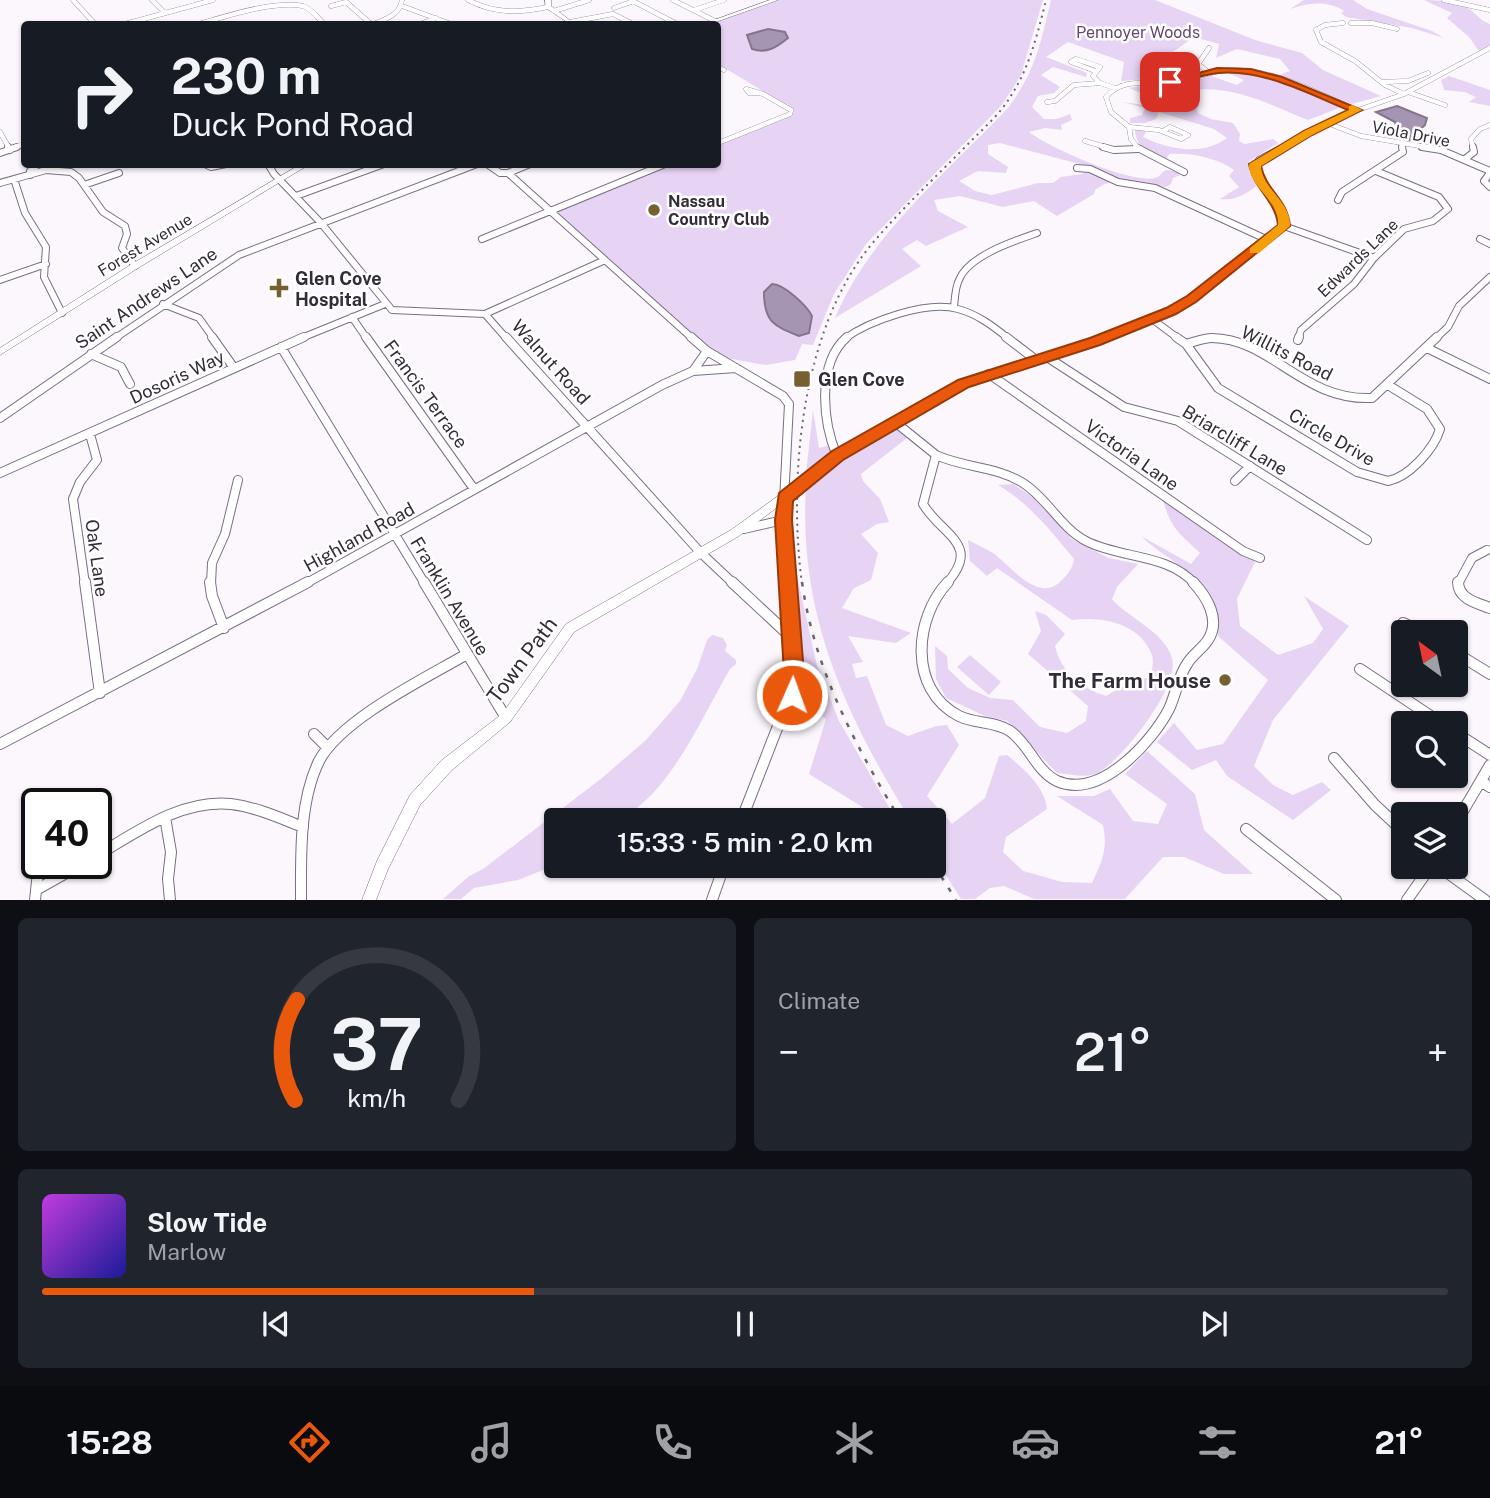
<!DOCTYPE html>
<html lang="en">
<head>
<meta charset="utf-8">
<style>
	:root { --surface:#171b24; --page:#20242c; --text:#f1f3f6; --muted:#9ea1a6; --line:#363941; --accent:#ea580c }
	body { margin:0; font-family:"Public Sans",sans-serif; background:var(--page); color:var(--text); height:100vh; display:flex; flex-direction:column; font-size:26px; white-space:nowrap }
	* { box-sizing:border-box; margin:0 }
	p { font-size:23px; color:var(--muted) }
	.icon { flex:none; width:38px; height:38px; fill:none; stroke:currentColor; stroke-width:2; stroke-linecap:round; stroke-linejoin:round }
	.map { position:relative; height:900px; overflow:hidden }
	.side { display:flex; flex-direction:column; gap:18px; padding:18px; background:#0d0f14; flex:1 }
	.side>* { flex:none }
	.hud { position:absolute; left:21px; top:21px; width:700px; height:147px; border-radius:7px; box-shadow:0 2px 5px #0004; background:#171b24; color:var(--text); overflow:hidden }
	.needle { width:46px; rotate:327deg }
	.controls { position:absolute; left:1391px; top:620px; display:grid; gap:14px }
	.controls a { display:grid; place-items:center; width:77px; height:77px; border-radius:7px; background:var(--surface); box-shadow:0 2px 5px #0004; font-size:35px }
	.speed { position:absolute; left:21px; top:788px; display:flex; gap:14px; font-size:35px; font-weight:700; text-align:center }
	.speed>* { display:grid; place-content:center; width:91px; height:91px; border-radius:50%; background:var(--surface); box-shadow:0 2px 5px #0004; line-height:1 }
	.speed .limit { border:4px solid #111; border-radius:10px; background:#fff; color:#111 }
	.pin { position:absolute; display:grid; place-items:center; width:60px; height:60px; color:#fff; margin:-30px; border-radius:14px; box-shadow:0 4px 10px #0006 }
	.me { position:absolute; width:77px; margin:-38px; rotate:2deg; stroke-linejoin:round; filter:drop-shadow(0 0 5px #0008) }
	.turn { display:flex; align-items:center; gap:24px; height:147px; padding:0 35px; font-size:32px }
	.turn .icon { width:91px; height:91px; stroke-width:2.5 }
	.turn b { display:block; font-size:49px; line-height:60px }
	.big { font-size:52px; font-weight:600; line-height:1.1 }
	.side .tile { flex:1; display:flex; flex-direction:column; justify-content:center; gap:10px; min-width:0; padding:0 24px; border-radius:10px; background:var(--page) }
	.side .dial { align-items:center; gap:0 }
	.dial svg { height:182px; overflow:visible; fill:none; stroke:var(--line); stroke-width:7; stroke-linecap:round; text-anchor:middle }
	.dial text { fill:var(--text); stroke:none }
	.song { display:flex; align-items:center; gap:21px }
	.cover { width:84px; height:84px; border-radius:10px; background:linear-gradient(135deg,hsl(290 70% 55%),hsl(240 70% 35%)) }
	.played { height:7px; border-radius:4px; background:linear-gradient(90deg,var(--accent) 35%,var(--line) 35%) }
	.keys { display:flex; justify-content:space-around; direction:ltr }
	.heat { display:flex; justify-content:space-between; align-items:center; font-size:38px; direction:ltr }
	.side .tiles { flex:1; display:grid; gap:18px; grid-template-columns:1fr 1fr }
	.tile:last-child { grid-column:span 2 }
	.trip { position:absolute; left:544px; top:808px; width:402px; height:70px; border-radius:7px; background:var(--surface); box-shadow:0 2px 5px #0004; font-weight:600; line-height:70px; text-align:center }
	.menu { display:flex; height:112px; justify-content:space-around; align-items:center; background:#090b0e; color:var(--muted) }
	.menu .icon { width:49px; height:49px }
	.menu .on { color:var(--accent) }
	.menu b { font-size:32px; color:var(--text) }
	.map>svg:first-child { display:block }
	.green { fill:#e7d4f4; fill-rule:evenodd }
	.water { fill:#a694b3; stroke:#84758e; stroke-width:2 }
	.lines { fill:none; stroke-linecap:round; stroke-linejoin:round }
	.minor-far3-casing { stroke:#7c6c87; stroke-width:5 }
	.minor-far2-casing { stroke:#7c6c87; stroke-width:8 }
	.minor-far1-casing { stroke:#7c6c87; stroke-width:10 }
	.minor-casing { stroke:#7c6c87; stroke-width:12 }
	.major-casing { stroke:#7c6c87; stroke-width:1 }
	.minor-far3 { stroke:#fff; stroke-width:4.5 }
	.minor-far2 { stroke:#fff; stroke-width:6 }
	.minor-far1 { stroke:#fff; stroke-width:8 }
	.minor { stroke:#fff; stroke-width:10 }
	.major { fill:#fff; fill-rule:evenodd }
	.rail-far1 { stroke:#6b646f; stroke-width:2; stroke-dasharray:2 4.5; stroke-linecap:butt }
	.rail { stroke:#6b646f; stroke-width:2.5; stroke-dasharray:4.5 9; stroke-linecap:butt }
	.route { fill:#ea580c; stroke:#983908; stroke-width:2 }
	.slow { fill:#f59e0b }
	.poi-dot { fill:#775f2f; stroke:#fff; stroke-width:2.5 }
	.labels { text-anchor:middle; dominant-baseline:central; stroke-width:5; stroke-linejoin:round; paint-order:stroke }
	.far-park-label { font-size:16px; fill:#634775; stroke:#fff }
	.far-street-label { font-size:16px; fill:#332c38; stroke:#fff }
	.far-poi-label { font-size:16px; font-weight:bold; fill:#332c38; stroke:#fff; text-anchor:start }
	.poi-label { font-size:18px; font-weight:bold; fill:#332c38; stroke:#fff; text-anchor:start }
	.street-label { font-size:18px; fill:#332c38; stroke:#fff }
	.near-street-label { font-size:21px; fill:#332c38; stroke:#fff }
	.near-poi-label { font-size:21px; font-weight:bold; fill:#332c38; stroke:#fff; text-anchor:end }
</style>
</head>
<body>
<div class="map">
<svg width="1490" height="900" viewBox="0 0 1490 900">
	<rect width="100%" height="100%" fill="#fbf7fd"/>
	<path class="green" d="M779,0H1043L1021,75L1013,88L1001,106L866,244L834,294L813,345L802,344L795,360L766,365L721,357L701,343L556,211L672,165L718,164V145L792,113L794,110L718,64V24H708Z
		M1051,0H1155L1255,40L1302,53L1323,70L1381,96L1352,104L1279,75L1290,71L1280,59L1237,49L1216,58L1219,44L1194,37L1156,64L1148,79L1121,81L1124,62L1068,42L1046,57L1087,73L1086,77L1053,67L1041,75L1060,87L1054,93L1038,96L1032,107L1044,119H1057L1070,114L1072,120L1061,125L1062,130L1045,128L1029,132C1050,148 1131,184 1155,178C1162,176 1160,172 1167,170L1176,171L1180,175L1173,178L1171,184L1166,187C1140,185 1117,173 1095,190L1094,194L1057,216L1034,201L1003,207L960,196L934,200L938,211L968,227L926,246L917,240L902,249L921,266L835,318C870,235 946,173 1008,108C1036,70 1040,45 1051,0ZM1000,143L1091,167L1082,174L1061,177L1053,183H1038L992,195L975,191L959,181L978,171L1006,173L1008,167L988,154V145Z
		M1304,0H1353L1367,9L1432,31L1444,38L1412,28L1346,17L1341,13L1344,11C1328,0 1308,3 1290,9Z
		M1424,0C1438,0 1459,2 1471,10C1478,16 1480,20 1490,24V45L1479,51L1469,37L1447,18L1452,13Z
		M1240,71L1272,78L1342,107L1308,120C1262,101 1213,75 1164,99C1176,110 1185,109 1200,104L1197,110L1198,113L1211,119L1233,123L1240,134L1239,141L1245,144L1273,139L1278,143L1249,161V172L1258,184C1248,194 1234,201 1220,199L1239,187L1229,176L1234,170C1216,157 1190,153 1169,154L1166,160C1150,153 1136,150 1135,129L1147,130L1143,137C1169,150 1203,156 1227,138L1214,129L1159,112L1156,119L1145,123H1130V118L1142,115L1145,108L1123,102L1144,105L1153,102L1148,96L1129,88L1155,84L1177,85L1211,76L1237,85L1244,80L1226,72Z
		M1449,76L1490,90V106L1469,102L1476,97L1465,92L1444,90L1441,80Z
		M813,410L819,448L831,445V452L806,474Z
		M894,428L907,438L861,474L863,481L880,499L889,522L877,524L861,534L878,553L871,580L854,588L842,608L911,633L896,643L848,636L863,662L852,664L856,678L867,676L886,725L908,736L936,726L947,725L959,745L927,796L952,824L985,798L999,756L1007,755C1024,769 1045,787 1047,809L1006,837L1003,852L1023,871L1062,882L1092,883C1102,861 1108,850 1103,825L1057,796H1094L1110,789L1133,821L1158,824L1167,804L1125,774L1147,751L1195,794L1204,830L1253,874H1224L1184,857H1163L1125,899H1034L1004,886L990,888L975,899H961L935,858L934,821H911C845,715 798,613 806,486L839,459Z
		M1013,484L1034,498L1073,540L1109,558L1138,564L1117,587L1112,599C1129,619 1164,631 1172,658C1181,685 1120,764 1095,774C1084,778 1069,774 1057,773L1007,721L985,716L946,698L936,679L935,646L947,656L948,669L968,688L990,698L1013,700L1040,727L1067,733L1086,721L1088,706L1028,654L1041,631L1035,611L1046,615L1065,634L1055,646C1062,673 1079,687 1106,696L1130,682L1151,677C1152,670 1154,661 1152,655C1140,623 1101,616 1072,620L997,568L987,576L970,561L968,540C976,544 985,548 993,553C1010,565 1038,604 1061,581C1068,574 1072,570 1074,559C1049,529 1031,505 998,485Z
		M1162,497L1255,562L1237,599L1240,626L1278,655L1313,643L1323,629L1304,596L1349,626L1273,720L1254,766L1273,785L1293,795L1322,782L1331,790L1293,820L1227,776L1216,760L1192,770L1157,742L1174,723L1197,750L1223,744L1268,680L1218,636C1217,626 1218,612 1214,603C1200,571 1164,559 1141,536L1191,564L1200,553C1177,531 1171,529 1162,497Z
		M789,500L792,503L793,558L817,666L839,721L897,821H885L809,774L826,719L791,696L783,517Z
		M712,635L723,638L727,645L725,651L736,660V664L730,669C703,715 670,794 620,819C609,825 571,821 556,821V865L518,880L474,888L461,899H443L469,876L483,869L602,778L646,740L680,701L697,669L707,640Z
		M970,655L1001,682L989,695L957,667Z"/>
	<path class="water" d="M768,29L785,32L788,38C777,47 767,54 752,49L747,35Z
		M1397,106L1427,118L1425,125L1415,134L1414,141L1399,137L1395,122L1376,112Z
		M772,284C784,284 807,306 812,316L809,333L799,336C774,326 764,322 764,292Z"/>
	<g class="lines">
		<defs>
			<path id="minor-far3" d="M73,0L95,24
				M152,0L165,13
				M468,0C495,14 519,13 548,7
				M631,0L677,24
				M673,0L715,21
				M1444,0L1490,10
				M331,6L346,2L371,24
				M402,6L451,24
				M614,8L634,1
				M694,10L724,0
				M554,11L589,0
				M570,22L613,14L633,24
				M1343,23L1325,25L1316,30L1321,42L1355,61L1385,85L1404,94
				M1351,23H1372L1397,29
				M125,24L213,0
				M199,24C227,16 275,0 303,6C312,9 318,18 324,24
				M257,24H276
				M374,24C388,18 400,14 402,0
				M420,24L436,18
				M718,67L724,70
				M1095,71L1071,62L1076,59L1100,67L1093,76L1100,83L1115,88
				M1208,72L1198,64L1209,48
				M1383,82L1408,81L1428,73
				M1408,92L1445,105
				M1047,102L1055,101L1074,85L1100,83
				M1327,123L1361,136L1432,148
				M1129,127L1159,130L1181,139L1188,135L1170,127L1163,131
				M0,132L9,148
				M1085,141L1109,148
				M1402,142L1403,148
				M718,143L790,114L791,110L763,94L746,89L749,93H758
				M12,148L24,144
				M1138,148L1131,139L1129,127L1111,112L1106,97C1122,78 1144,84 1166,83C1188,82 1208,71 1229,70C1275,69 1317,93 1357,110
				M1281,148L1341,116L1404,94L1490,48
				M1473,148L1471,139L1480,129L1490,125"/>
			<path id="minor-far2" d="M8,147L10,150
				M1103,147L1114,150L1138,149
				M1136,147L1184,172
				M1284,147L1259,160L1254,167L1255,173L1283,211L1284,226
				M1422,147L1441,150L1490,171
				M0,153L17,147
				M1465,159L1474,152L1473,147
				M205,164L211,167L226,164
				M268,164L274,174L321,223L392,310L485,314L507,339
				M487,164L500,173H508L693,339
				M1077,168L1090,169L1118,182L1155,188L1268,240
				M508,173L530,164
				M1490,173L1484,181L1490,187
				M30,175V171L39,164
				M14,179L25,213L46,247L44,277L62,313
				M0,183L46,170L71,172L79,178L103,212L125,226L127,234L122,248L135,266
				M84,185L119,173
				M296,196L384,164
				M1338,200L1342,192L1403,152L1402,147
				M1284,226L1374,258
				M482,239L665,164
				M1480,239L1490,244
				M0,280L46,264
				M163,304L199,318L214,339
				M954,307C955,298 955,288 959,280C968,256 1014,241 1037,233
				M485,314L605,260
				M352,317L367,339
				M1152,319L1179,339
				M114,339L239,255L477,164
				M299,339L385,304
				M844,339C869,321 927,300 958,309C977,314 993,326 1009,339
				M1103,339L1182,306L1284,226
				M1206,339H1218
				M1298,339L1301,330L1354,284L1374,258L1404,229L1433,221L1448,209L1439,197L1376,171
				M1435,339L1448,327L1459,306L1490,277"/>
			<path id="minor-far1" d="M212,337L234,368
				M366,337L474,489
				M506,337L700,552L734,584
				M691,337L707,351L783,396L789,404L783,520L787,584
				M1006,337L1036,360
				M1176,337L1186,344L1218,388L1357,472L1388,481C1409,477 1434,449 1440,429L1427,409L1388,385
				M1298,340L1299,337
				M1186,344C1194,342 1204,338 1212,338C1272,339 1302,401 1372,398L1437,337
				M281,347L425,584
				M1427,348L1490,379
				M91,354L121,367L130,384
				M1047,357L1124,407L1178,421L1367,540
				M693,371L707,351
				M989,374L1243,551L1260,558
				M0,418L117,337
				M895,422L936,455
				M936,455C964,468 996,466 1023,483C1047,498 1060,527 1086,541C1121,559 1167,553 1195,584
				M936,455L923,504C941,535 983,544 946,584
				M837,456C823,423 816,364 847,337
				M0,473L304,337
				M1235,481L1250,466
				M803,482L837,456L964,384L1107,337
				M744,529L783,520
				M85,584L73,499L80,482L97,460L90,434
				M211,584L212,563L225,534L238,480
				M305,584L662,385L693,371L736,368
				M1458,584L1472,558L1487,550"/>
			<path id="minor" d="M85,582L100,693
				M210,582L212,596L224,628
				M424,582L506,718
				M732,582L791,637
				M948,582C914,618 908,690 959,716C975,724 995,721 1010,731C1029,744 1036,771 1057,781C1100,800 1152,742 1169,709C1176,694 1178,677 1187,664C1192,655 1202,649 1208,640C1221,620 1207,597 1193,582
				M1458,582C1458,599 1477,603 1490,608
				M1403,623L1422,632
				M1456,653L1490,674
				M1360,669L1441,723
				M1456,733L1490,755
				M314,734L328,748
				M0,744L308,582
				M1334,758L1375,805L1404,832
				M1481,781L1490,787
				M165,817L171,852L168,879L170,900
				M741,821L794,685L787,582
				M1456,823L1490,765
				M1246,829L1336,900
				M96,856C137,832 181,799 231,804C256,807 280,818 303,827
				M1438,866L1485,900
				M36,890L84,863
				M35,900L39,863
				M301,900C301,856 299,802 319,761C341,719 426,678 467,654
				M712,900L724,866
				M1407,900L1431,866"/>
			<path id="major" d="M545,0H551V6L575,24H570L546,8Z
				M770,0H778L710,24H703Z
				M301,164H310L138,268L0,355V348L132,264Z
				M803,478L807,479L808,482L807,485L739,536L574,632L510,722L452,770L420,805L388,869L376,900H362L377,861L410,795L442,760L502,714L566,624L731,530Z"/>
		</defs>
		<use href="#minor-far3" class="minor-far3-casing"/>
		<use href="#minor-far2" class="minor-far2-casing"/>
		<use href="#minor-far1" class="minor-far1-casing"/>
		<use href="#minor" class="minor-casing"/>
		<use href="#major" class="major-casing"/>
		<use href="#minor-far3" class="minor-far3"/>
		<use href="#minor-far2" class="minor-far2"/>
		<use href="#minor-far1" class="minor-far1"/>
		<use href="#minor" class="minor"/>
		<use href="#major" class="major"/>
		<path class="rail-far1" d="M802,584C788,478 801,330 871,245C902,208 937,176 970,142C985,127 1002,112 1012,94C1030,66 1038,32 1046,0"/>
		<path class="rail" d="M802,582C814,669 856,747 901,821
			M934,865L956,900"/>
	</g>
	<path class="route" d="M1217,68L1251,69L1282,77L1362,110L1312,135L1261,166C1266,191 1287,198 1290,226L1196,302L1176,314L1100,345L969,387L843,460L793,501L792,520L804,674L799,702L792,705L785,702L782,695L784,674L775,520L779,493L832,451L958,380L1090,338L1166,308L1187,296L1278,225C1276,201 1253,188 1249,164L1304,131L1348,110C1307,93 1263,69 1218,73C1202,75 1185,81 1170,85L1165,82Z"/>
	<path class="slow" d="M1353,105L1362,110L1312,135L1261,166C1261,188 1291,201 1290,226L1259,253H1250V248L1278,225C1280,200 1249,188 1249,164L1304,131L1349,110V106Z"/>
	<g class="poi-dot">
		<circle cx="654" cy="210" r="7"/>
		<path d="M275.5 277.5h7v7h7v7h-7v7h-7v-7h-7v-7h7z"/>
		<rect x="793" y="370" width="18" height="18" rx="3.5"/>
		<circle cx="1225" cy="680" r="7"/>
	</g>
	<g class="labels">
		<g class="far-park-label">
			<text x="1138" y="32">Pennoyer Woods</text>
		</g>
		<g class="far-street-label">
			<text transform="translate(1411 134) rotate(11)">Viola Drive</text>
			<text transform="translate(145 245) rotate(-31)">Forest Avenue</text>
			<text transform="translate(1358 258) rotate(-44)">Edwards Lane</text>
		</g>
		<g class="far-poi-label">
			<text x="668" y="201">Nassau<tspan x="668" dy="18">Country Club</tspan></text>
		</g>
		<g class="poi-label">
			<text x="295" y="278">Glen Cove<tspan x="295" dy="21">Hospital</tspan></text>
			<text x="818" y="379">Glen Cove</text>
		</g>
		<g class="street-label">
			<text transform="translate(146 298) rotate(-34)">Saint Andrews Lane</text>
			<text transform="translate(1287 353) rotate(27)">Willits Road</text>
			<text transform="translate(551 362) rotate(48)">Walnut Road</text>
			<text transform="translate(177 377) rotate(-25)">Dosoris Way</text>
			<text transform="translate(426 394) rotate(54)">Francis Terrace</text>
			<text transform="translate(1332 437) rotate(30)">Circle Drive</text>
			<text transform="translate(1235 440) rotate(31)">Briarcliff Lane</text>
			<text transform="translate(1132 455) rotate(35)">Victoria Lane</text>
			<text transform="translate(359 537) rotate(-29)">Highland Road</text>
			<text transform="translate(97 558) rotate(82)">Oak Lane</text>
			<text transform="translate(450 596) rotate(59)">Franklin Avenue</text>
		</g>
		<g class="near-street-label">
			<text transform="translate(522 660) rotate(-53)">Town Path</text>
		</g>
		<g class="near-poi-label">
			<text x="1211" y="680">The Farm House</text>
		</g>
	</g>
</svg>
<div class="controls">
<a><svg class="needle" viewBox="-14 -14 28 28"><path d="M0-13l5 13h-10z" fill="#e53935"/><path d="M0 13l5-13h-10z" fill="#9ea1a6"/></svg></a>
<a><svg class="icon" aria-label="search" viewBox="0 0 24 24"><circle cx="10" cy="10" r="6"/><path d="M15 15l6 6"/></svg></a>
<a><svg class="icon" aria-label="layers" viewBox="0 0 24 24"><path d="M12 4l9 5-9 5-9-5zM3 14l9 5 9-5"/></svg></a>
</div>
<div class="speed"><div class="limit">40</div></div>
<div class="pin" style="left:1170px;top:82px;background:#d93025"><svg class="icon" aria-label="arrive" viewBox="0 0 24 24"><path d="M6 21V4h12l-3 4 3 4H6"/></svg></div>
<svg class="me" style="left:792px;top:695px" viewBox="-20 -20 40 40"><circle r="17" fill="#ea580c" stroke="#fff" stroke-width="3"/><path d="M0-11L8 9 0 5-8 9z" fill="#fff"/></svg>
<div class="trip">15:33 · 5 min · 2.0 km</div>
<div class="hud">
<div class="turn"><svg class="icon" aria-label="right" viewBox="0 0 24 24"><path d="M7 20v-9h11M14 6l5 5-5 5"/></svg><div><b>230 m</b>Duck Pond Road</div></div>
</div>
</div>
<section class="side">
<div class="tiles">
<div class="tile dial"><svg viewBox="0 0 100 80">
<path d="M14 69A42 42 0 1 1 86 69"/>
<path d="M14 69A42 42 0 0 1 15 25" stroke="#ea580c"/>
<text x="50" y="56" font-size="32" font-weight="700">37</text>
<text x="50" y="72" font-size="11">km/h</text>
</svg></div>
<div class="tile"><p>Climate</p>
<div class="heat"><a>−</a><b class="big">21°</b><a>+</a></div>
</div>
<div class="tile">
<div class="song"><i class="cover"></i><div><b>Slow Tide</b><p>Marlow</p></div></div>
<div class="played"></div>
<div class="keys"><svg class="icon" aria-label="previous" viewBox="0 0 24 24"><path d="M18 5L8 12l10 7zM5 5v14"/></svg><svg class="icon" aria-label="pause" viewBox="0 0 24 24"><path d="M8 5v14M16 5v14"/></svg><svg class="icon" aria-label="next" viewBox="0 0 24 24"><path d="M6 5l10 7-10 7zM19 5v14"/></svg></div>
</div>
</div>
</section>
<nav class="menu">
<b>15:28</b>
<svg class="icon on" aria-label="directions" viewBox="0 0 24 24"><path d="M12 3l9 9-9 9-9-9zM9 14v-3h6M13 9l2 2-2 2"/></svg>
<svg class="icon" aria-label="music" viewBox="0 0 24 24"><path d="M9 18V5l10-2v13"/><circle cx="6" cy="18" r="3"/><circle cx="16" cy="16" r="3"/></svg>
<svg class="icon" aria-label="phone" viewBox="0 0 24 24"><path d="M5 4h4l2 5-3 2q2 4 5 5l2-3 5 2v4C11 20 4 13 5 4z"/></svg>
<svg class="icon" aria-label="climate" viewBox="0 0 24 24"><path d="M12 3v18M4 7l16 10M4 17L20 7"/></svg>
<svg class="icon" aria-label="car" viewBox="0 0 24 24"><path d="M5 17H2v-5l4-1 3-4h7l3 4 3 1v5h-3M9 17h6M6 11h13"/><circle cx="7" cy="17" r="2"/><circle cx="17" cy="17" r="2"/></svg>
<svg class="icon" aria-label="filters" viewBox="0 0 24 24"><path d="M4 7h16M4 17h16"/><circle cx="9" cy="7" r="2"/><circle cx="15" cy="17" r="2"/></svg>
<b>21°</b>
</nav>
</body>
</html>
